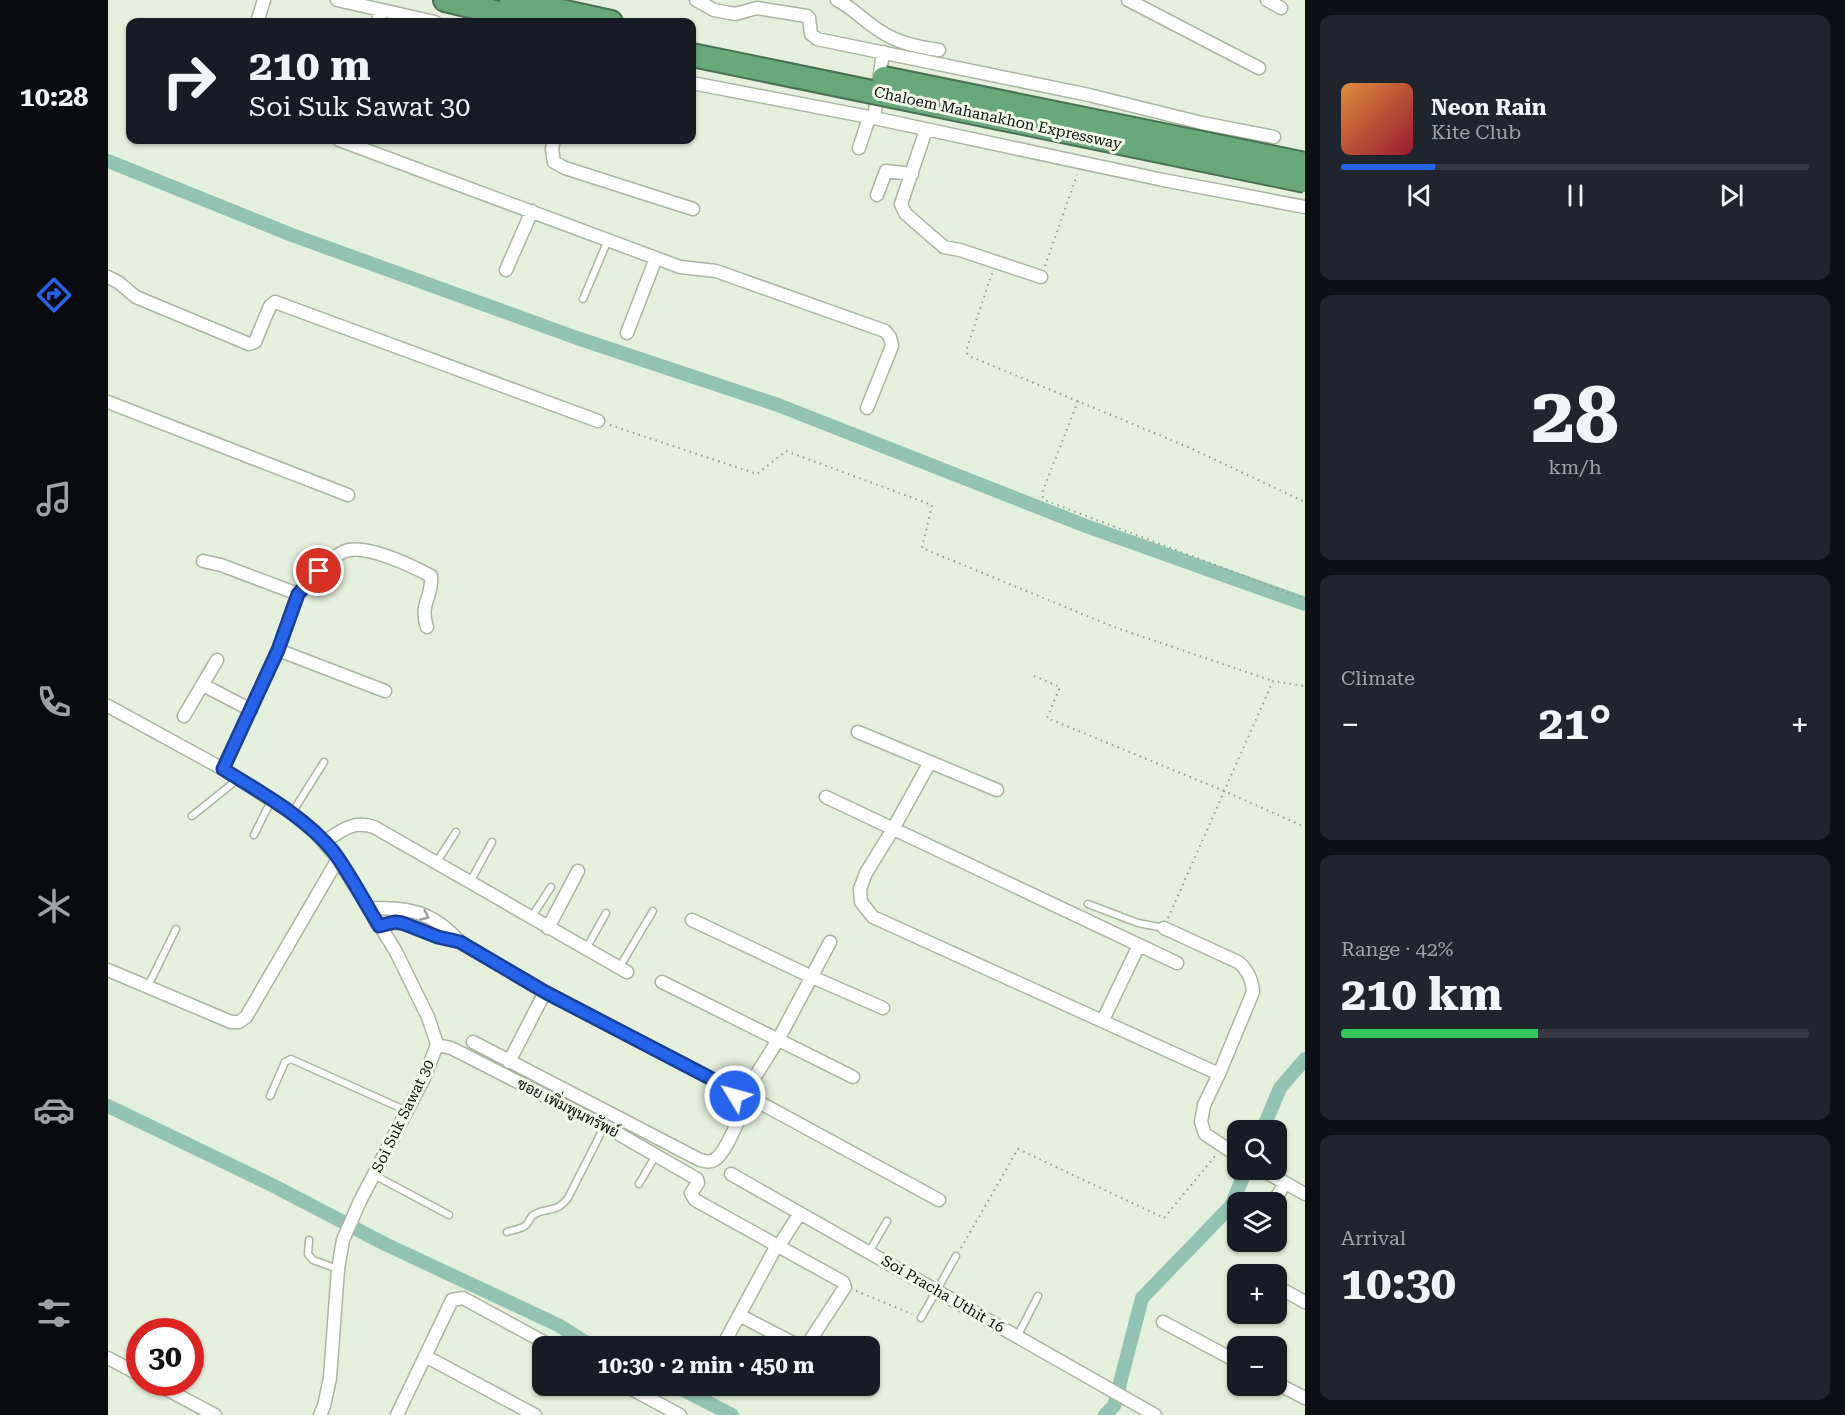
<!DOCTYPE html>
<html lang="en">
<head>
<meta charset="utf-8">
<style>
	:root { --surface:#171b24; --page:#20242c; --text:#f1f3f6; --muted:#9ea1a6; --line:#363941; --accent:#2563eb }
	body { margin:0; font-family:"Roboto Serif",Sarabun,serif; background:var(--page); color:var(--text); height:100vh; display:flex; flex-direction:column; font-size:22px; white-space:nowrap }
	* { box-sizing:border-box; margin:0 }
	p { font-size:20px; color:var(--muted) }
	.icon { flex:none; width:33px; height:33px; fill:none; stroke:currentColor; stroke-width:2; stroke-linecap:round; stroke-linejoin:round }
	.map { position:relative; flex:1; overflow:hidden }
	.panel { display:flex; flex-direction:column; gap:15px; padding:15px; background:#0d0f14; width:540px }
	.panel>* { flex:none }
	.guide { position:absolute; left:18px; top:18px; width:570px; height:126px; border-radius:12px; box-shadow:0 2px 4px #0004; background:#171b24; color:var(--text); overflow:hidden }
	.tools { position:absolute; left:1119px; top:1120px; display:grid; gap:12px }
	.tools a { display:grid; place-items:center; width:60px; height:60px; border-radius:12px; background:var(--surface); box-shadow:0 2px 4px #0004; font-size:30px }
	.speed { position:absolute; left:18px; top:1318px; display:flex; gap:12px; font-size:30px; font-weight:700; text-align:center }
	.speed>* { display:grid; place-content:center; width:78px; height:78px; border-radius:50%; background:var(--surface); box-shadow:0 2px 4px #0004; line-height:1 }
	.speed .limit { border:9px solid #d22; background:#fff; color:#111 }
	.pin { position:absolute; display:grid; place-items:center; width:51px; height:51px; color:#fff; margin:-26px; border:3px solid #fff; border-radius:50%; box-shadow:0 2px 6px #0007 }
	.me { position:absolute; width:66px; margin:-33px; rotate:307deg; stroke-linejoin:round; filter:drop-shadow(0 0 4px #0008) }
	.turn { display:flex; align-items:center; gap:21px; height:126px; padding:0 24px; font-size:27px }
	.turn .icon { width:78px; height:78px; stroke-width:2.5 }
	.turn b { display:block; font-size:42px; line-height:51px }
	.big { font-size:45px; font-weight:700; line-height:1.1 }
	.panel .tile { flex:1; display:flex; flex-direction:column; justify-content:center; gap:9px; min-width:0; padding:0 21px; border-radius:12px; background:var(--page) }
	.panel .dial { align-items:center; gap:0 }
	.dial b { font-size:78px; line-height:1 }
	.song { display:flex; align-items:center; gap:18px }
	.cover { width:72px; height:72px; border-radius:9px; background:linear-gradient(135deg,hsl(30 70% 55%),hsl(350 70% 35%)) }
	.played { height:6px; border-radius:3px; background:linear-gradient(90deg,var(--accent) 20%,var(--line) 20%) }
	.keys { display:flex; justify-content:space-around; direction:ltr }
	.heat { display:flex; justify-content:space-between; align-items:center; font-size:33px; direction:ltr }
	.charge { height:9px; border-radius:4px; background:linear-gradient(90deg,#34c759 42%,var(--line) 0) }
	.trip { position:absolute; left:424px; top:1336px; width:348px; height:60px; border-radius:12px; background:var(--surface); box-shadow:0 2px 4px #0004; font-weight:700; line-height:60px; text-align:center }
	main { display:flex; flex:1; min-height:0 }
	.menu { display:flex; flex-direction:column; width:108px; justify-content:space-around; align-items:center; background:#090b0e; color:var(--muted) }
	.menu .icon { width:42px; height:42px }
	.menu .current { color:var(--accent) }
	.menu b { font-size:27px; color:var(--text) }
	.map>svg:first-child { display:block }
	.lines { fill:none; stroke-linecap:round; stroke-linejoin:round }
	.canal { stroke:#92c3b3; stroke-width:14 }
	.lane-casing { stroke:#aab5a2; stroke-width:9 }
	.street-casing { stroke:#aab5a2; stroke-width:15 }
	.highway-casing { stroke:#487253; stroke-width:26 }
	.path { stroke:#949d8d; stroke-width:2; stroke-dasharray:1.5 4.5; stroke-linecap:butt }
	.lane { stroke:#fff; stroke-width:6 }
	.street { stroke:#fff; stroke-width:12 }
	.highway { stroke:#69a87b; stroke-width:22 }
	.highway-bridge-casing { stroke:#487253; stroke-width:26; stroke-linecap:butt }
	.highway-bridge { stroke:#69a87b; stroke-width:22 }
	.oneway { stroke:#9e9f9d }
	.route-casing { stroke:#184099; stroke-width:15 }
	.route { stroke:#2563eb; stroke-width:10 }
	.labels { text-anchor:middle; dominant-baseline:central; stroke-width:6; stroke-linejoin:round; paint-order:stroke }
	.street-label { font-size:15px; fill:#0c0f09; stroke:#f1fde9 }
</style>
</head>
<body>
<main>
<nav class="menu">
<b>10:28</b>
<svg class="icon current" aria-label="directions" viewBox="0 0 24 24"><path d="M12 3l9 9-9 9-9-9zM9 14v-3h6M13 9l2 2-2 2"/></svg>
<svg class="icon" aria-label="music" viewBox="0 0 24 24"><path d="M9 18V5l10-2v13"/><circle cx="6" cy="18" r="3"/><circle cx="16" cy="16" r="3"/></svg>
<svg class="icon" aria-label="phone" viewBox="0 0 24 24"><path d="M5 4h4l2 5-3 2q2 4 5 5l2-3 5 2v4C11 20 4 13 5 4z"/></svg>
<svg class="icon" aria-label="climate" viewBox="0 0 24 24"><path d="M12 3v18M4 7l16 10M4 17L20 7"/></svg>
<svg class="icon" aria-label="car" viewBox="0 0 24 24"><path d="M5 17H2v-5l4-1 3-4h7l3 4 3 1v5h-3M9 17h6M6 11h13"/><circle cx="7" cy="17" r="2"/><circle cx="17" cy="17" r="2"/></svg>
<svg class="icon" aria-label="filters" viewBox="0 0 24 24"><path d="M4 7h16M4 17h16"/><circle cx="9" cy="7" r="2"/><circle cx="15" cy="17" r="2"/></svg>
</nav>
<div class="map">
<svg width="1197" height="1415" viewBox="0 0 1197 1415">
	<rect width="100%" height="100%" fill="#e4f0db"/>
	<g class="lines">
		<path class="canal" d="M0,161L184,235L469,338L670,405L978,526L1197,604
			M0,1106L166,1186L277,1244L450,1325L485,1347
			M1154,1131L1172,1088L1197,1059
			M568,1386L624,1415
			M997,1415L1006,1406L1034,1298L1123,1206L1138,1170"/>
		<defs>
			<path id="lane" d="M475,299L500,240
				M184,813L216,762
				M84,816L130,779
				M146,835L163,801
				M328,863L348,832
				M362,882L384,842
				M980,904L1030,923L1056,928
				M423,918L443,887
				M478,949L498,913
				M511,968L545,911
				M40,986L68,929
				M162,1096L177,1062L183,1059L299,1111
				M266,1175L341,1215
				M531,1184L548,1155
				M399,1232C405,1230 414,1229 418,1225C421,1222 422,1218 424,1216C437,1206 447,1215 460,1198L496,1127
				M201,1240L200,1254L205,1260L230,1269
				M761,1252L779,1221
				M813,1318L848,1256
				M909,1337L930,1296"/>
			<path id="street" d="M229,0L327,22
				M588,0L606,10L627,14L649,8L699,16L701,18L703,34L709,39L981,95L1094,123L1166,137
				M729,0C745,8 756,21 772,31C790,43 810,47 831,50
				M1020,0L1151,68
				M1159,0L1173,8
				M149,22L156,0
				M269,22L274,11
				M584,83L766,118L1055,180L1197,207
				M766,118L775,52
				M818,130L793,204L797,213L807,222L836,247L852,250L933,277
				M231,140L572,267L608,271L777,331L782,337L784,346L759,408
				M446,140L444,149L446,162L457,168L585,209
				M751,148L761,118
				M769,195L778,171L804,174
				M398,270L424,211
				M0,277L10,282L28,297L141,344L147,342L162,306L167,302L490,421
				M519,333L548,258
				M0,402L240,495
				M95,561L113,565L190,594L170,650L115,769
				M190,594C203,580 217,561 235,552C255,542 304,566 323,576C325,598 311,603 319,627
				M170,650L277,691
				M95,685L143,710
				M0,706L115,769L184,813L207,832L230,859L287,950L320,1017L327,1038L329,1045L316,1078L252,1201L235,1240L230,1269L222,1378L216,1406L212,1415
				M76,716L109,660
				M750,732L889,790
				M822,762L785,829L758,873L752,889L753,902L765,917L1111,1074
				M718,797L1069,963
				M216,842C233,831 245,820 266,827L519,972
				M260,908C301,908 323,910 352,942C344,940 335,939 327,936C304,927 297,919 271,925
				M584,920L704,977L775,1008
				M440,928L470,871
				M1056,928L1130,962C1140,970 1144,979 1145,992L1111,1074L1096,1105L1093,1122L1097,1134L1130,1156
				M352,942L437,992L627,1091
				M0,970L123,1022H131L138,1017L230,859
				M554,982L745,1077
				M995,1020L1031,945
				M365,1042L592,1160C597,1161 601,1163 606,1160C618,1154 631,1117 638,1104
				M329,1045L343,1048L359,1056L509,1133L589,1179L590,1183L583,1193L587,1200L735,1282L737,1287L701,1342L694,1345L687,1344L631,1315
				M401,1062L437,992
				M627 1093a11 11 0 1 1 22 0a11 11 0 1 1-22 0Z
				M643,1083L670,1040L722,942
				M647,1100L831,1200
				M1154,1170L1197,1194
				M623,1174L1047,1415
				M1165,1203L1177,1183
				M674,1241L692,1213
				M1168,1286L1197,1302
				M1055,1322L1130,1362
				M614,1347L669,1245
				M317,1356L427,1415
				M0,1358L32,1375
				M47,1383L107,1415
				M1168,1383L1197,1398
				M518,1386L572,1415
				M289,1415L344,1300L355,1298L445,1347"/>
			<path id="highway" d="M337,0L425,21
				M403,0L503,22"/>
		</defs>
		<use href="#lane" class="lane-casing"/>
		<use href="#street" class="street-casing"/>
		<use href="#highway" class="highway-casing"/>
		<path class="path" d="M937,266L969,175
			M884,273L859,348V353L861,356L1080,447L1197,502
			M970,401L934,493L935,498L939,501L1197,599
			M502,425L649,474L678,451L824,505L814,548L1006,627L1165,681
			M926,676L952,687L939,718L1116,791L1197,827
			M1060,918L1165,681L1197,686
			M853,1248L910,1149L1056,1218L1108,1155
			M748,1291L804,1314"/>
		<use href="#lane" class="lane"/>
		<use href="#street" class="street"/>
		<use href="#highway" class="highway"/>
		<defs>
			<path id="highway-bridge" d="M584,55L1197,181
				M776,78L1197,164"/>
		</defs>
		<use href="#highway-bridge" class="highway-bridge-casing"/>
		<use href="#highway-bridge" class="highway-bridge"/>
	</g>
	<defs><path id="oneway-chevron" d="M-2-3.5L2.5 0L-2 3.5" fill="none" stroke-width="1.6" stroke-linecap="round" stroke-linejoin="round" transform="scale(1.5)"/></defs>
	<use class="oneway" href="#oneway-chevron" transform="translate(317 916) rotate(24)"/>
	<g class="lines">
		<defs>
			<path id="route" d="M211,571L190,594L170,650L115,769C153,793 196,816 225,851C242,874 256,901 271,926L287,922L294,923L330,937L352,942L437,992L627,1091V1096"/>
		</defs>
		<use href="#route" class="route-casing"/>
		<use href="#route" class="route"/>
	</g>
	<g class="labels">
		<g class="street-label">
			<text transform="translate(890 118) rotate(12)">Chaloem Mahanakhon Expressway</text>
			<text transform="translate(460 1108) rotate(27)">ซอย เพิ่มพูนทรัพย์</text>
			<text transform="translate(295 1116) rotate(-64)">Soi Suk Sawat 30</text>
			<text transform="translate(835 1294) rotate(30)">Soi Pracha Uthit 16</text>
		</g>
	</g>
</svg>
<div class="tools">
<a><svg class="icon" aria-label="search" viewBox="0 0 24 24"><circle cx="10" cy="10" r="6"/><path d="M15 15l6 6"/></svg></a>
<a><svg class="icon" aria-label="layers" viewBox="0 0 24 24"><path d="M12 4l9 5-9 5-9-5zM3 14l9 5 9-5"/></svg></a>
<a>+</a>
<a>−</a>
</div>
<div class="speed"><div class="limit">30</div></div>
<div class="pin" style="left:211px;top:571px;background:#d93025"><svg class="icon" aria-label="arrive" viewBox="0 0 24 24"><path d="M6 21V4h12l-3 4 3 4H6"/></svg></div>
<svg class="me" style="left:627px;top:1096px" viewBox="-20 -20 40 40"><circle r="17" fill="#2563eb" stroke="#fff" stroke-width="3"/><path d="M0-11L8 9 0 5-8 9z" fill="#fff"/></svg>
<div class="trip">10:30 · 2 min · 450 m</div>
<div class="guide">
<div class="turn"><svg class="icon" aria-label="right" viewBox="0 0 24 24"><path d="M7 20v-9h11M14 6l5 5-5 5"/></svg><div><b>210 m</b>Soi Suk Sawat 30</div></div>
</div>
</div>
<section class="panel">
<div class="tile">
<div class="song"><i class="cover"></i><div><b>Neon Rain</b><p>Kite Club</p></div></div>
<div class="played"></div>
<div class="keys"><svg class="icon" aria-label="previous" viewBox="0 0 24 24"><path d="M18 5L8 12l10 7zM5 5v14"/></svg><svg class="icon" aria-label="pause" viewBox="0 0 24 24"><path d="M8 5v14M16 5v14"/></svg><svg class="icon" aria-label="next" viewBox="0 0 24 24"><path d="M6 5l10 7-10 7zM19 5v14"/></svg></div>
</div>
<div class="tile dial"><b>28</b><p>km/h</p></div>
<div class="tile"><p>Climate</p>
<div class="heat"><a>−</a><b class="big">21°</b><a>+</a></div>
</div>
<div class="tile"><p>Range · 42%</p><b class="big">210 km</b><div class="charge"></div></div>
<div class="tile"><p>Arrival</p><b class="big">10:30</b></div>
</section>
</main>
</body>
</html>
